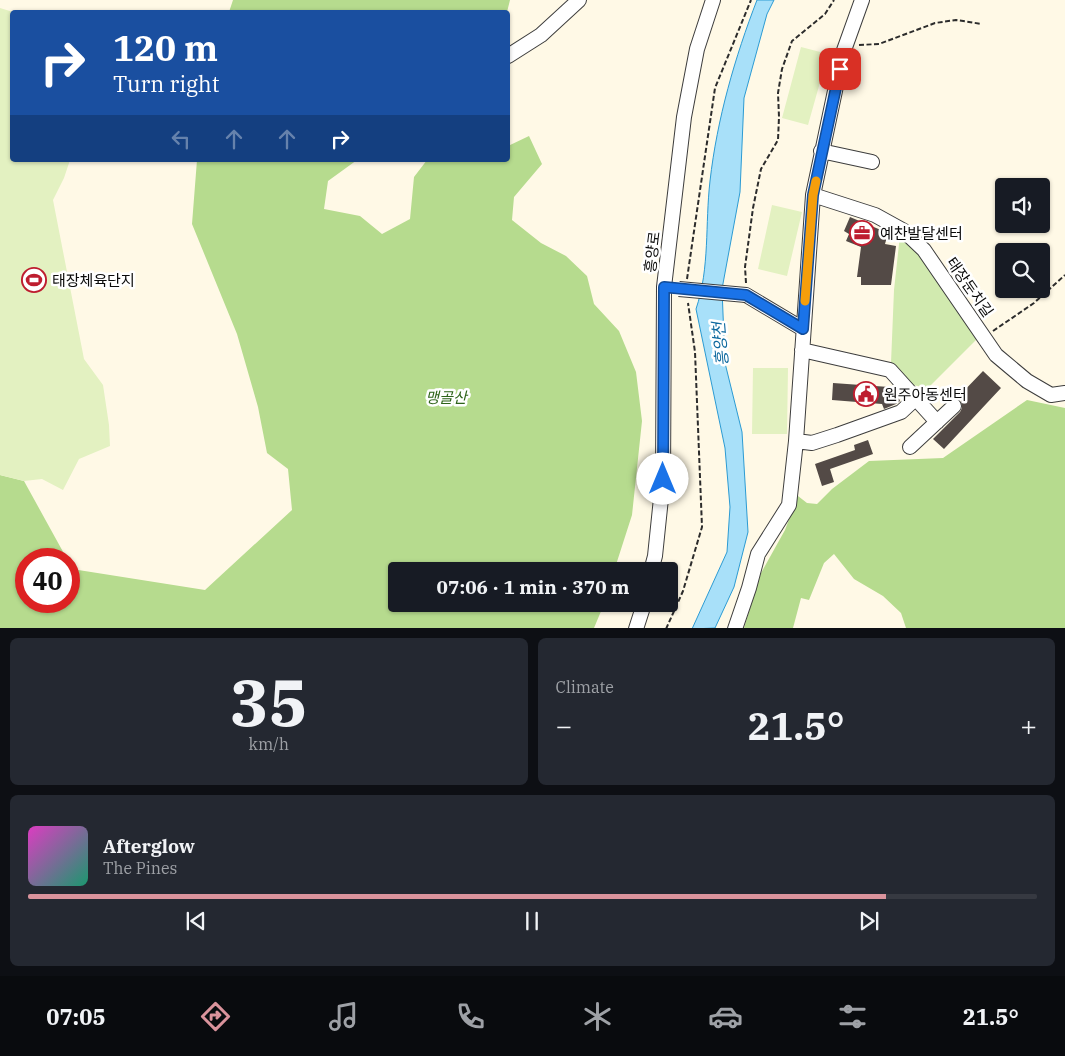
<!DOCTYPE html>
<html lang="en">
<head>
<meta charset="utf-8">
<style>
	:root { --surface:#171b24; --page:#242831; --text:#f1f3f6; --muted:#9ea1a6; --line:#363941; --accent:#da939c }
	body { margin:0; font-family:"IBM Plex Serif","Noto Sans KR",serif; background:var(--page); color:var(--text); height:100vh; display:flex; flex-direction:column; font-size:19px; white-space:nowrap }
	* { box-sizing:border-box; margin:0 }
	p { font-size:16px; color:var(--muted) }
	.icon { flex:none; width:28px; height:28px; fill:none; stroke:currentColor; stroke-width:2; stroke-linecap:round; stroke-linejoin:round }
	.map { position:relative; height:628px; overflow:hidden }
	.drawer { display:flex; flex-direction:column; gap:10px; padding:10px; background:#0d0f14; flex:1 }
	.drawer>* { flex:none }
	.hud { position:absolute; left:10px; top:10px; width:500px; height:152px; border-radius:5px; box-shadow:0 1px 4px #0004; background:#1a4fa0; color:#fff; overflow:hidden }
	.tools { position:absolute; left:995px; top:178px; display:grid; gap:10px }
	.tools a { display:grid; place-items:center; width:55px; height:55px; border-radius:5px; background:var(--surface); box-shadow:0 1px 4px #0004; font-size:25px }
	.speed { position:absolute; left:15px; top:548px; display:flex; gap:10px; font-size:25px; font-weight:700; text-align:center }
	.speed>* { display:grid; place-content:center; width:65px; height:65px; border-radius:50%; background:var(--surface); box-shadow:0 1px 4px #0004; line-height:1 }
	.speed .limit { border:8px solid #d22; background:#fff; color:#111 }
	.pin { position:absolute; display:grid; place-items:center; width:42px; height:42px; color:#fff; margin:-21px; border-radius:10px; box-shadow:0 2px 8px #0006 }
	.me { position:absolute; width:55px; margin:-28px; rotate:0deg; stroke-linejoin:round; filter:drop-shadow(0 0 4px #0008) }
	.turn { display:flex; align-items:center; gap:18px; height:105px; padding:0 20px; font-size:22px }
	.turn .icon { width:65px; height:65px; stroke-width:2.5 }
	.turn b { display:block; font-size:35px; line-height:42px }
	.lanes { display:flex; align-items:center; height:48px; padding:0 20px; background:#0003; justify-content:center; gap:25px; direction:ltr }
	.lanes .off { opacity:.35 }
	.big { font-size:38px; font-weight:800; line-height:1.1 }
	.drawer .card { flex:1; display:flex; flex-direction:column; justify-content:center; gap:8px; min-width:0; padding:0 18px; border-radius:8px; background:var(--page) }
	.drawer .dial { align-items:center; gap:0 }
	.dial b { font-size:65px; line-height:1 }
	.song { display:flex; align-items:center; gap:15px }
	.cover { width:60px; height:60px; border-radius:8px; background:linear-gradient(135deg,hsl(310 70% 55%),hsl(160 70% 35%)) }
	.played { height:5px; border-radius:2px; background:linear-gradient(90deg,var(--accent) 85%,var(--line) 85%) }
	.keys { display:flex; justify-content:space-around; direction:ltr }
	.heat { display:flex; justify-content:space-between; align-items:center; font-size:28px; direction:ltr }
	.drawer .tiles { flex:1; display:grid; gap:10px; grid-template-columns:1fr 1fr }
	.card:last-child { grid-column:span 2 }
	.trip { position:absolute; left:388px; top:562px; width:290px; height:50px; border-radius:5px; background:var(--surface); box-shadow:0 1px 4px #0004; font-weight:800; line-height:50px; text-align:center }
	.tabs { display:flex; height:80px; justify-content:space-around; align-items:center; background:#090b0e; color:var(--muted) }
	.tabs .icon { width:35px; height:35px }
	.tabs .selected { color:var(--accent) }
	.tabs b { font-size:22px; color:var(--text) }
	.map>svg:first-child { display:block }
	.green { fill:#d1eaaf }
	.forest { fill:#b6db8e }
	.pitch { fill:#e3f1c1 }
	.water { fill:#a8e0f9; stroke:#2c9bd3 }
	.building { fill:#534a46 }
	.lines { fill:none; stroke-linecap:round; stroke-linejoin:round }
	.minor-casing { stroke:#3d3d3d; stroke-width:16 }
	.path { stroke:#2c2c2c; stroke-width:2; stroke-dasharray:5 2.5; stroke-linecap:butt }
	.minor { stroke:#fff; stroke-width:14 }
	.minor-bridge-casing { stroke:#3d3d3d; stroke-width:16; stroke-linecap:butt }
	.minor-bridge { stroke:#fff; stroke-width:14 }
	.route-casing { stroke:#114b97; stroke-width:12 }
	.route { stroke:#1a73e8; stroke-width:9 }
	.slow { stroke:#f59e0b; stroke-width:9 }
	.labels { text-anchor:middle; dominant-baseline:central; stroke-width:5; stroke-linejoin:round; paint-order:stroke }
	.poi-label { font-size:15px; fill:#0a0a0a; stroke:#fff; text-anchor:start }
	.street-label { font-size:15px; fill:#0a0a0a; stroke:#fff }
	.park-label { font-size:15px; font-style:italic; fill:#2d6319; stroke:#fff }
	.water-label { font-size:16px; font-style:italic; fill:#0f6a9f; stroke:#fff }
</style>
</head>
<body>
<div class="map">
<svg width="1065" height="629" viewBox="0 0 1065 629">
	<rect width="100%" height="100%" fill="#fff9e6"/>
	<path class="green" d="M900,235L932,268V275L950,293L979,337L928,388L908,384L891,363L894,290Z"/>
	<path class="forest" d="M233,0H510L507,12H229Z
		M529,136L542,164L514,197L512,220L541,243L566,256L587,276L594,304L619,331L636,372L642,421L632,515L614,571H396V604H604L594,628H0V475L24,481L67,559H26V601H69V562L72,569L205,590L292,510L288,469L267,453L258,407L237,334L192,224L197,160H357L328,181L324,209L360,216L382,234L410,219L414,177L427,160H508V146Z
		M1027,400L1065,408V628H906L901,613L883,596L854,579L834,554L824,563L809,600L801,598L793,628H744L761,573L785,530L798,496L807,503L817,504L832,489L869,461L943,458Z"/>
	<path class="pitch" d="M0,8L13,12L12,160H70L64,178L53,200L84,359L103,385L109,425L110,446L79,459L63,490L42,479L24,481L0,475Z
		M801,47L828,54L808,125L782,118Z
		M772,205L802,212L787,276L758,269Z
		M753,368H788L787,434H752Z"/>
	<path class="water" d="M757,0H774L767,14L744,98L740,192L722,289L725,363L742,432L748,532L734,587L715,628L692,629L727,552L730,507L725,448L696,309C710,268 705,224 710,181C717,119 735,57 757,0Z"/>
	<path class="building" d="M850,217L888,233L885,244L896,246L891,285H861V277H857L861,247L846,241L849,234L844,231Z
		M983,371L1001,388L944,449L933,439L960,412L962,408L961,400L962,398L959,396Z
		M833,383L889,387L891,393L896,391L900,401L896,404L884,409L882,404L832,400Z
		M868,440L873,454L830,469L834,482L822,486L815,464L855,450L854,445Z"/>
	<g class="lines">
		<defs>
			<path id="minor" d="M508,56L541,35L579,0
				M821,151L872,162
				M813,195L875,215L904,231L924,250L996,355L1027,381L1051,395L1065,393
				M746,295L803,329
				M802,350L890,370L937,422
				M796,441L812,443L837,435L901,412L915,399
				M910,447L954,406
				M651,571L655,556L663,479L664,287L684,117L697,49L713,0
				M636,629L644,604
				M735,629L749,588L758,554L789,505L796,441L813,195L843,53L862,0"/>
		</defs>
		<use href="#minor" class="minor-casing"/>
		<path class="path" d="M859,45L879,44L935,23L956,20L982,24
			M687,279L715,88L751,0
			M746,283L745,267L753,208L761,169L778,140L779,117L778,93L782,69L792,41L825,14L834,0
			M993,331L1034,303L1065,275
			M666,629L683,591L702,527L695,352L688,303"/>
		<use href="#minor" class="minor"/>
		<defs>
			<path id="minor-bridge" d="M679,289L746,295"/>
		</defs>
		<use href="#minor-bridge" class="minor-bridge-casing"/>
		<use href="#minor-bridge" class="minor-bridge"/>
	</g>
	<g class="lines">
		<defs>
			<path id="route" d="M663,479L664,287L746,295L803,329L813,195L840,69"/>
		</defs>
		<use href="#route" class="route-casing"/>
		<use href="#route" class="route"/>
		<path class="slow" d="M805,301L813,195L816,181"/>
	</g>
	<defs>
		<symbol id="office-ring" viewBox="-11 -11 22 22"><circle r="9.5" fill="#fff" stroke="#be1d2f" stroke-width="1.5"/><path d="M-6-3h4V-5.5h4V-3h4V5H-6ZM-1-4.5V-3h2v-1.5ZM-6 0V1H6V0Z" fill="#be1d2f"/></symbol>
		<symbol id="stadium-ring" viewBox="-11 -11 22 22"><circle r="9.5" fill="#fff" stroke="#be1d2f" stroke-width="1.5"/><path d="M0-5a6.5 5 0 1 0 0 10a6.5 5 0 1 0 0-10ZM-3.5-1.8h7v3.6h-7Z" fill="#be1d2f"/></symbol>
		<symbol id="civic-ring" viewBox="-11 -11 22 22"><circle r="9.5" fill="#fff" stroke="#be1d2f" stroke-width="1.5"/><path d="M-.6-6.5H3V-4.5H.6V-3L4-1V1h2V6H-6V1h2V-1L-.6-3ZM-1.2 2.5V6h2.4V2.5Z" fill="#be1d2f"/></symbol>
	</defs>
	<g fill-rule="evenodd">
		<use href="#office-ring" x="848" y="219" width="28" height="28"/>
		<use href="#stadium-ring" x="20" y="266" width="28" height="28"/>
		<use href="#civic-ring" x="852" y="380" width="28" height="28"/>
	</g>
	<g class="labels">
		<g class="poi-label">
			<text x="880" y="233">예찬발달센터</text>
			<text x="52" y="280">태장체육단지</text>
			<text x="884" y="394">원주아동센터</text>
		</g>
		<g class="street-label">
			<text transform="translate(652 252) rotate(-83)">흥양로</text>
			<text transform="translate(970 287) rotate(55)">태장둔치길</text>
		</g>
		<g class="park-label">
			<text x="446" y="397">맹골산</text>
		</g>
		<g class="water-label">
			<text transform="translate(720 344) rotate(-95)">흥양천</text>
		</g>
	</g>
</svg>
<div class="tools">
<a><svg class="icon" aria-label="sound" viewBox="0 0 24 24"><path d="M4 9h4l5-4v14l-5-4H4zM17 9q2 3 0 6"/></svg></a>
<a><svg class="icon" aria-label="search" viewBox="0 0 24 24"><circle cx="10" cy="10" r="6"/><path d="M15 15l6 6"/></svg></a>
</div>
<div class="speed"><div class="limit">40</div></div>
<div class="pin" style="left:840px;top:69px;background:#d93025"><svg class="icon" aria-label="arrive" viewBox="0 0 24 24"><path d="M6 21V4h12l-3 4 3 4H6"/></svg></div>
<svg class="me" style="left:663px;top:479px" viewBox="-20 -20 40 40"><circle r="19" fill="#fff"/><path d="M0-13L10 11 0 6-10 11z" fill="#1a73e8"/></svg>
<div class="trip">07:06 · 1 min · 370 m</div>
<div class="hud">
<div class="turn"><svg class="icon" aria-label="right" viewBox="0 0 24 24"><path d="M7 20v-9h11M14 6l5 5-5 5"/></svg><div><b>120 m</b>Turn right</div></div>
<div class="lanes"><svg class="icon off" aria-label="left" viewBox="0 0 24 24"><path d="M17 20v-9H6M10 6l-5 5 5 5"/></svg><svg class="icon off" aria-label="ahead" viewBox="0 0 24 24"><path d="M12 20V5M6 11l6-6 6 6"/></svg><svg class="icon off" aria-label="ahead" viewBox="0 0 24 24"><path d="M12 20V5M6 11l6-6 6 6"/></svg><svg class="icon" aria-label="right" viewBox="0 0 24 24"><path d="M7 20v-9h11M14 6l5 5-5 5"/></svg></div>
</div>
</div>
<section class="drawer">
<div class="tiles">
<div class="card dial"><b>35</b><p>km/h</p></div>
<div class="card"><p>Climate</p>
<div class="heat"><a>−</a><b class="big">21.5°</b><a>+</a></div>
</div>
<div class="card">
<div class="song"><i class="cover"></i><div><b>Afterglow</b><p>The Pines</p></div></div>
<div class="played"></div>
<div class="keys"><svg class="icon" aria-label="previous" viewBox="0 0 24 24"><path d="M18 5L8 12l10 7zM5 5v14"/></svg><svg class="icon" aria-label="pause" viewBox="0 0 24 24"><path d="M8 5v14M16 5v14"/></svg><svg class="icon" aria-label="next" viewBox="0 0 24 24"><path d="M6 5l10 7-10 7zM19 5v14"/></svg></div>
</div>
</div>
</section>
<nav class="tabs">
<b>07:05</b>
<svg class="icon selected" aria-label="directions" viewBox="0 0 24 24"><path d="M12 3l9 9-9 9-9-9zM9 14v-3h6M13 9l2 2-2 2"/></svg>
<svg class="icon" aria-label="music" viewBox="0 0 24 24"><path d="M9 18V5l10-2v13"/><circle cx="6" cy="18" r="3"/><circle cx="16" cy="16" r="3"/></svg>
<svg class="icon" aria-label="phone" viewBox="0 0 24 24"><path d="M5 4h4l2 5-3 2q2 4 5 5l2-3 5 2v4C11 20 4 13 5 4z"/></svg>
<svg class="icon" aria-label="climate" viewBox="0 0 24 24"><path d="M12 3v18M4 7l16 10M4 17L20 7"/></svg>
<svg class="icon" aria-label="car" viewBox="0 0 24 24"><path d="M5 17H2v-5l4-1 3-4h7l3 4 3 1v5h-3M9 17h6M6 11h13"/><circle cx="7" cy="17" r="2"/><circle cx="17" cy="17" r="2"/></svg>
<svg class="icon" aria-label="filters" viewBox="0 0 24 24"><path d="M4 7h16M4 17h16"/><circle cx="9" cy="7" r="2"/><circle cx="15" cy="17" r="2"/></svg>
<b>21.5°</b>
</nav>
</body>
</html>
